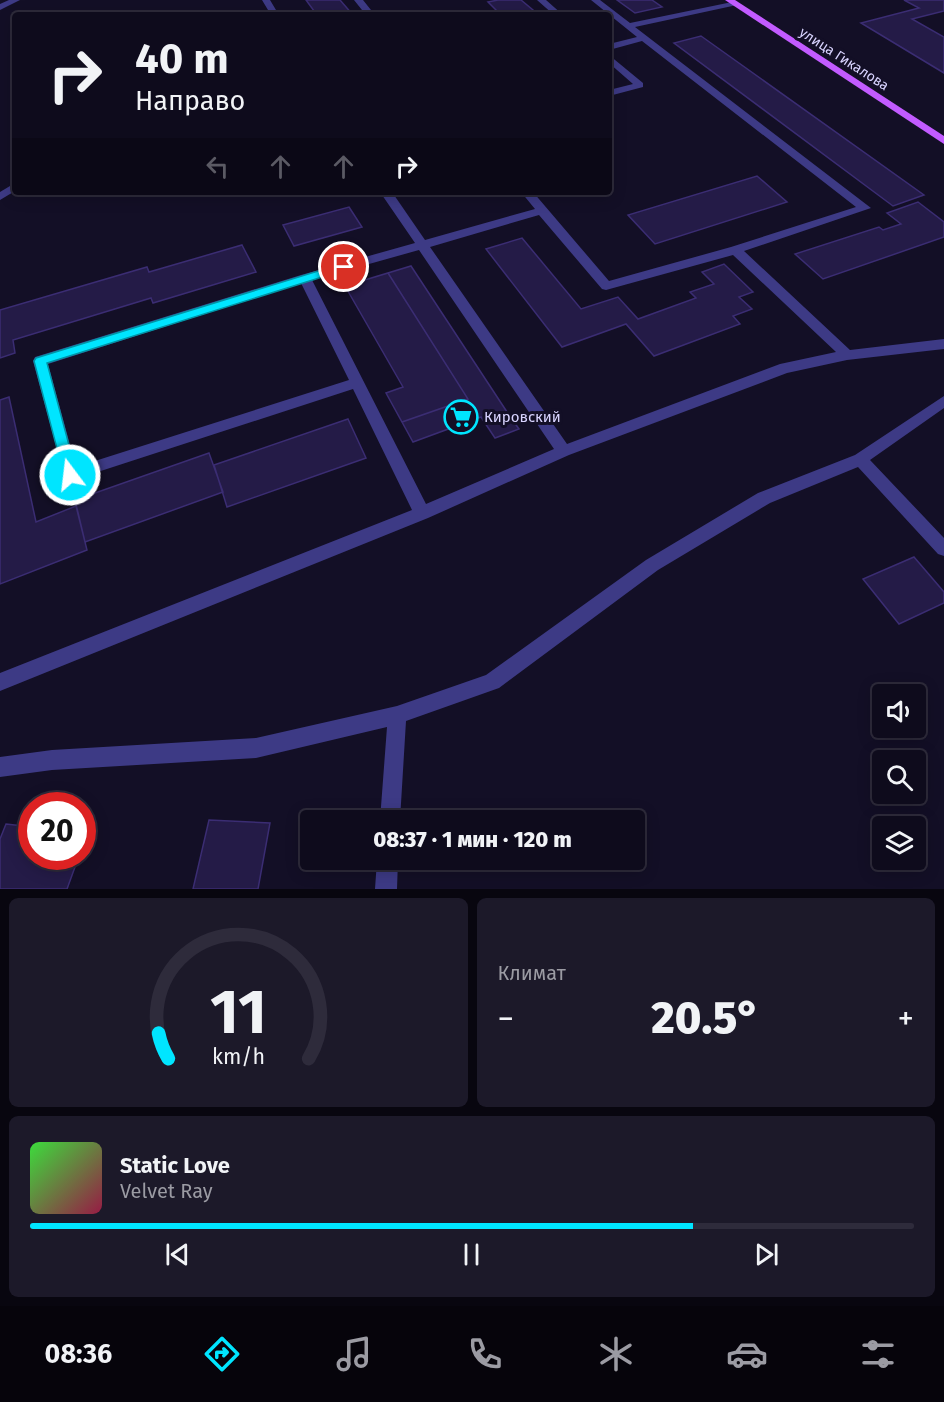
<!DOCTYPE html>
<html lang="ru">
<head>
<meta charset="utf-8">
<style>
	:root { --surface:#0e0b1c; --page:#1c1929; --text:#f1f3f6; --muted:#9b9ba3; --line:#2e2b3b; --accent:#00e5ff }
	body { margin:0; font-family:"Fira Sans",sans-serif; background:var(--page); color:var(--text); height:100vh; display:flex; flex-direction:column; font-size:22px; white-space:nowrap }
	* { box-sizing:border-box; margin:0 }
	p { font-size:20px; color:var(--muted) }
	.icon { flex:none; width:33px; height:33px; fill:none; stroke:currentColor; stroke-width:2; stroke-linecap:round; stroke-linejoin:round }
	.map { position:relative; height:889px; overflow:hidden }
	.sheet { display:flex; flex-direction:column; gap:9px; padding:9px; background:#08060f; flex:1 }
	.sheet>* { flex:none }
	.top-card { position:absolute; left:12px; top:12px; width:600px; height:183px; border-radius:6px; box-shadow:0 3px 15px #0003,0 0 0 2px var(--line); background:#0e0b1c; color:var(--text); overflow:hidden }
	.controls { position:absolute; left:872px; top:684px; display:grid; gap:12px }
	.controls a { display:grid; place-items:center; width:54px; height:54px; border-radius:6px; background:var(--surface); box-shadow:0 3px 15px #0003,0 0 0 2px var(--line); font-size:30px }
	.speed { position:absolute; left:18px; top:792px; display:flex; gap:12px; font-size:30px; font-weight:700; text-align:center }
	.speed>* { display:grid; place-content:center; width:78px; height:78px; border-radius:50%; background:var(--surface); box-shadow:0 3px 15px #0003,0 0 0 2px var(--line); line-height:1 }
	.speed .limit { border:9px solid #d22; background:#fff; color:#111 }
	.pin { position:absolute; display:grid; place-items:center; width:51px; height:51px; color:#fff; margin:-26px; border:3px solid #fff; border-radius:50%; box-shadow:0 2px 6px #0007 }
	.me { position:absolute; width:66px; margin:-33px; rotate:345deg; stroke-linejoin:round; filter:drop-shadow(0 0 4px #0008) }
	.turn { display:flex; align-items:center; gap:21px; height:126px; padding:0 24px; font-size:27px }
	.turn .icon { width:78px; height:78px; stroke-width:2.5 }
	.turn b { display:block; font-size:42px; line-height:51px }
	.lanes { display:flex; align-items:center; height:57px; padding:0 24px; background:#0003; justify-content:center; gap:30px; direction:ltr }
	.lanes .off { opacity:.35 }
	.big { font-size:45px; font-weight:800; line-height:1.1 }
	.sheet .tile { flex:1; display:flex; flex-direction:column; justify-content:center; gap:9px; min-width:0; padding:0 21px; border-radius:9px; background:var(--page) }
	.sheet .dial { align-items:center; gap:0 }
	.dial svg { height:156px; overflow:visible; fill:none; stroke:var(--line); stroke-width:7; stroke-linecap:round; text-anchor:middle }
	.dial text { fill:var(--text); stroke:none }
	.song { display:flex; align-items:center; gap:18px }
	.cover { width:72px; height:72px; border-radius:9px; background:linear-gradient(135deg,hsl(120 70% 55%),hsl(340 70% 35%)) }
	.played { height:6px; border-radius:3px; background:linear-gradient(90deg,var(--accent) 75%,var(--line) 75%) }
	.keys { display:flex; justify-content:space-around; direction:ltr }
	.heat { display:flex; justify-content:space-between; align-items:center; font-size:33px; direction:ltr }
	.sheet .tiles { flex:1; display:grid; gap:9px; grid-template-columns:1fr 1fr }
	.tile:last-child { grid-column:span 2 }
	.trip { position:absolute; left:300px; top:810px; width:345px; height:60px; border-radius:6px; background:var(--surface); box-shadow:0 3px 15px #0003,0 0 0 2px var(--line); font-weight:800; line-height:60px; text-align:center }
	.tabs { display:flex; height:96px; justify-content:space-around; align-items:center; background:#06040b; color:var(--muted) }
	.tabs .icon { width:42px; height:42px }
	.tabs .active { color:var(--accent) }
	.tabs b { font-size:27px; color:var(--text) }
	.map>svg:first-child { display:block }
	.building { fill:#241b47; stroke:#3b2d73; stroke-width:1.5 }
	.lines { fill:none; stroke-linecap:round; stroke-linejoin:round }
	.minor { fill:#3d3a85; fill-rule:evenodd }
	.major { fill:#c25bff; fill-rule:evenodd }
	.route { fill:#00e5ff; stroke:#0095a6; stroke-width:1.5 }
	.labels { text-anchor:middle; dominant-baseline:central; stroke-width:6; stroke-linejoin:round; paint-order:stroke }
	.far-street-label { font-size:14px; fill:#d9d4ff; stroke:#130f26 }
	.poi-label { font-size:15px; fill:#d9d4ff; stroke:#130f26; text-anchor:start }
</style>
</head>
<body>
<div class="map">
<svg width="944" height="889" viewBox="0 0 944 889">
	<rect width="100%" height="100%" fill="#130f26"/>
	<path class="building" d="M306,0H340L353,15H317Z
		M498,0H521L539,15H501L488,2Z
		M617,0H652L662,7L635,13Z
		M904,0H944V11L912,19L944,37V73L861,23L919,8Z
		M701,36L924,195L893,206L674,43Z
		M757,176L787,202L655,244L628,215Z
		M918,202L944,222V237L823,279L795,254L879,227L883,230L901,224L887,213Z
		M349,207L362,227L294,246L283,225Z
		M522,238L581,309L618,297L638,319L696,298L690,292L714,284L702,272L724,264L753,292L739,297L752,309L733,316L740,324L654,356L626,324L562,347L486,249Z
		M242,245L256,272L153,303L151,298L13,340L15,353L0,358V310L147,267L149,272Z
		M411,266L509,415L519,429L495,438L481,417L413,442L402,422L468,399L388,273Z
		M388,273L468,399L402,422L386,393L403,387L345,286Z
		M9,397L36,522L76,506L87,550L0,584V400Z
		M348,419L366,458L227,507L214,465Z
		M209,453L223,492L85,542L75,500Z
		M914,557L944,592V603L899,624L863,579Z
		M209,820L270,823L258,889H193Z
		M6,824L32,827V856H79L67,889H0V839Z"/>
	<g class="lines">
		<path class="minor" d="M9,0H20L0,10V4Z
			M262,0H270L279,15H271Z
			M354,0H363L375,15H366Z
			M537,0H546L563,15H554Z
			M591,0H600L630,23L737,1V5L635,27L871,208L744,251L850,350L944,339V349L847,360L787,373L569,455L428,518L0,691V673L412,510L353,389L70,481L65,479L33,361L35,357L301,275L415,243L380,192H392L425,240L535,209L521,192H533L609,281L731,247L856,207L642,41L609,50V44L637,37ZM539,215L602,289L606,290L733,255L836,352L780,364L567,444L430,247ZM419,250L554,449L426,504L312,280ZM301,283L349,380L76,467L48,364Z
			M609,55L643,83V87L609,96V90L633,84L609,63Z
			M15,183V191L0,200V192Z
			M944,396V408L870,460L944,538V556L938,554L858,467L770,503L658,570L499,688L406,721L400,820H380L387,727L256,758L52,770L0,777V757L52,750L256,738L397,706L486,675L646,560L758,493L855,455Z
			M377,860H398L397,889H375Z"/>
		<path class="major" d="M725,0H735L944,136V144Z"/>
	</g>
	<path class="route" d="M344,263L348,264V269L47,363L77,475L70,481L65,479L34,361L36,358Z"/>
	<defs>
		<symbol id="supermarket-ring" viewBox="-11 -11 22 22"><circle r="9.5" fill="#130f26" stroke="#00e5ff" stroke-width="1.5"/><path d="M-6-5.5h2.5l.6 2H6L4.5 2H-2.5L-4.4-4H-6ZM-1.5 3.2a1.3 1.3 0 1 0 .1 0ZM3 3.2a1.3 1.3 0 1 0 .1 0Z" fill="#00e5ff"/></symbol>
	</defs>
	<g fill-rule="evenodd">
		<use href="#supermarket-ring" x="442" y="398" width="38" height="38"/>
	</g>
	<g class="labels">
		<g class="far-street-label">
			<text transform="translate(844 59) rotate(33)">улица Гикалова</text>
		</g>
		<g class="poi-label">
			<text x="484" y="417">Кировский</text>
		</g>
	</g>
</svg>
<div class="controls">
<a><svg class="icon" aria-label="sound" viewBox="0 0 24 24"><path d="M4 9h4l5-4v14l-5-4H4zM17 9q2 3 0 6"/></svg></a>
<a><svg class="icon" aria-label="search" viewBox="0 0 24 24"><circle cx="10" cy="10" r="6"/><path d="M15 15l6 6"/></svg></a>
<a><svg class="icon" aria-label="layers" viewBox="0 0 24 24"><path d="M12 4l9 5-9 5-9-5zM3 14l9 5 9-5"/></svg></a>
</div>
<div class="speed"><div class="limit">20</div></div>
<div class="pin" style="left:344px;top:267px;background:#d93025"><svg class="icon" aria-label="arrive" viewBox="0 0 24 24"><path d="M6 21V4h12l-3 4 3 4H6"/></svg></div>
<svg class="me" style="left:70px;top:475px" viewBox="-20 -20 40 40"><circle r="17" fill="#00e5ff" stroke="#fff" stroke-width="3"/><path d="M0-11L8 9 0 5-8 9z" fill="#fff"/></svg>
<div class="trip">08:37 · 1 мин · 120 m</div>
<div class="top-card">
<div class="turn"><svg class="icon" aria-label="right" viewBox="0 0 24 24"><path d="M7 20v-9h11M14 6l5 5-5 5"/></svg><div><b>40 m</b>Направо</div></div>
<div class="lanes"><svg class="icon off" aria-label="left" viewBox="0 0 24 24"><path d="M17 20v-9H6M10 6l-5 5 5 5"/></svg><svg class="icon off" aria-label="ahead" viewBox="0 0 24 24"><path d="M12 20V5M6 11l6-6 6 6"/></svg><svg class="icon off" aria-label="ahead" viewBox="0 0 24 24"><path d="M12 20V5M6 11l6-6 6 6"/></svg><svg class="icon" aria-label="right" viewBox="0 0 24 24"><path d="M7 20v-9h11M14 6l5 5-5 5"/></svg></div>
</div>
</div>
<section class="sheet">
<div class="tiles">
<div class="tile dial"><svg viewBox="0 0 100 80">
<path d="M14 69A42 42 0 1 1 86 69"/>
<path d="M14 69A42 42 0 0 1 9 56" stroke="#00e5ff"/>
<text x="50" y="56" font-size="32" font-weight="700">11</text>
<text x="50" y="72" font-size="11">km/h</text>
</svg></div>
<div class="tile"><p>Климат</p>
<div class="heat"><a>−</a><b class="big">20.5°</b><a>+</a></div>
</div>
<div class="tile">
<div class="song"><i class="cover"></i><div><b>Static Love</b><p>Velvet Ray</p></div></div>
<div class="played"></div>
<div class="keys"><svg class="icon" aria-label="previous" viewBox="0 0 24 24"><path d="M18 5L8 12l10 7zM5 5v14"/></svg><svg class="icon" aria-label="pause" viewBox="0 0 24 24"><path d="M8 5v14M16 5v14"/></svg><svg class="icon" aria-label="next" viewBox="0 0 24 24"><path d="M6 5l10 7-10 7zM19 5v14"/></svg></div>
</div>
</div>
</section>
<nav class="tabs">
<b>08:36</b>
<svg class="icon active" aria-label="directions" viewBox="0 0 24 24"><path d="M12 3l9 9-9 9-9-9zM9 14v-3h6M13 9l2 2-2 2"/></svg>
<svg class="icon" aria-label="music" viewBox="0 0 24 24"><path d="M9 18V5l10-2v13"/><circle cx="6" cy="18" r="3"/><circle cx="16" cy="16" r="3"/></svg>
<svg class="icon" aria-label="phone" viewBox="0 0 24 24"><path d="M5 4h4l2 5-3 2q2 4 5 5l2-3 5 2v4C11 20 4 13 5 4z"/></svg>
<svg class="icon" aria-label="climate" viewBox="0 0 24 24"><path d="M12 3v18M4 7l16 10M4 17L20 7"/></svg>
<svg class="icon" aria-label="car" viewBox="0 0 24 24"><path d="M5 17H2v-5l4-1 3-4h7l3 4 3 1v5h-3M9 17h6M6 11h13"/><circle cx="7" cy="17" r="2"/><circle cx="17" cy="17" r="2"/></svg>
<svg class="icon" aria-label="filters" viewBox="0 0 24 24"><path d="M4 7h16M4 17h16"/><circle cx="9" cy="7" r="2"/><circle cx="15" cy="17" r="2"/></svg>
</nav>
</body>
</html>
